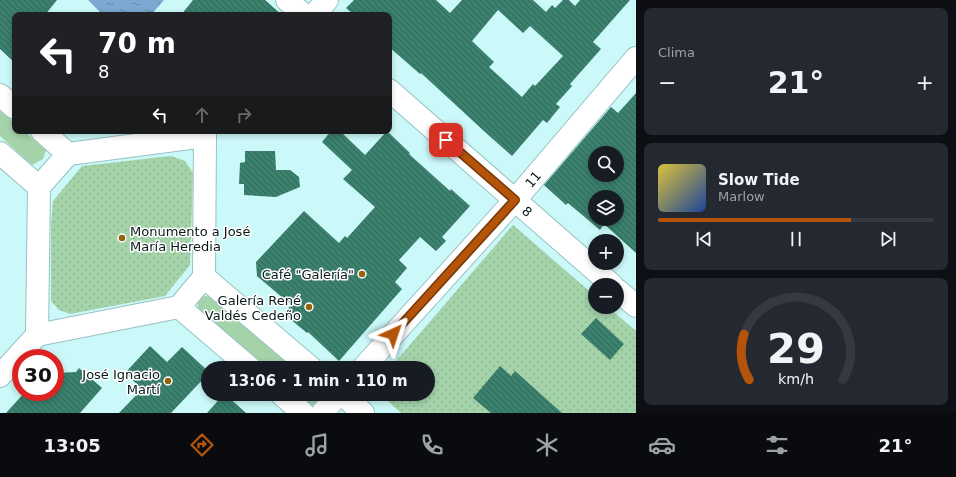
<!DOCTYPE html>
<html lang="es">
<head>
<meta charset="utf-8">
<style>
	:root { --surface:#171b24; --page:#242831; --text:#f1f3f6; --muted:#9ea1a6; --line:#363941; --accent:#b45309 }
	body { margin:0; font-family:"DejaVu Sans",sans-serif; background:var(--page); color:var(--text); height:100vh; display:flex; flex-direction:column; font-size:15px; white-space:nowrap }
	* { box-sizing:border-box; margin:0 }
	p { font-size:13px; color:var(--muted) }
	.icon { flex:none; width:22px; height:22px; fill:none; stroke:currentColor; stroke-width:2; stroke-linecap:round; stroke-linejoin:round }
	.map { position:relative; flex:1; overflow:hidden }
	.drawer { display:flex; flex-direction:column; gap:8px; padding:8px; background:#0d0f14; width:320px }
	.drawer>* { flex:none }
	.banner { position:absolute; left:12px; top:12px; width:380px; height:122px; border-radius:8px; box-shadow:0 2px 6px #0003; background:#202124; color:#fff; overflow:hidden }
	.controls { position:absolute; left:588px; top:146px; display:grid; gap:8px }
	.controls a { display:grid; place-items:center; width:36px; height:36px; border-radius:50%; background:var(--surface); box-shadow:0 2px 6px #0003; font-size:20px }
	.speed { position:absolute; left:12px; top:349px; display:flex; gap:8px; font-size:20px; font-weight:700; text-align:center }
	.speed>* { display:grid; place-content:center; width:52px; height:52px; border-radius:50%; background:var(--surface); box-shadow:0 2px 6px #0003; line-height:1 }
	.speed .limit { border:6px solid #d22; background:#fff; color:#111 }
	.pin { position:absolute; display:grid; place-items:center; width:34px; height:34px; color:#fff; margin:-17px; border-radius:8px; box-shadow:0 2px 6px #0006 }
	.me { position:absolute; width:44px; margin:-22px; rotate:42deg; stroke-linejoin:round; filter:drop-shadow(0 0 3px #0008) }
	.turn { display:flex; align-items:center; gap:14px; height:84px; padding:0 20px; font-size:18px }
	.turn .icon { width:52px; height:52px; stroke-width:2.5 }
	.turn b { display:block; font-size:28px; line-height:34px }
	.lanes { display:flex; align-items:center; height:38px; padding:0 20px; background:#0003; justify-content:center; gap:20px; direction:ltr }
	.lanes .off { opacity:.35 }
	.big { font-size:30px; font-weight:700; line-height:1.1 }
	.drawer .widget { flex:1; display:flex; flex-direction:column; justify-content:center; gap:6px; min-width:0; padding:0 14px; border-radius:8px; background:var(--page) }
	.drawer .dial { align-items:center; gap:0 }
	.dial svg { height:104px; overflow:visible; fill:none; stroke:var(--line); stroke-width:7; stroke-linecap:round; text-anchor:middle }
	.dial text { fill:var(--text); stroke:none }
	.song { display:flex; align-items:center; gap:12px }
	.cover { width:48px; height:48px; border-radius:6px; background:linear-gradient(135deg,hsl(50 70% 55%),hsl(220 70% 35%)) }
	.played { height:4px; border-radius:2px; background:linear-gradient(90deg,var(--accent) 70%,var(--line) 70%) }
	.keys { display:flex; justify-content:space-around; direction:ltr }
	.heat { display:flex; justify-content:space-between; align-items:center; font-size:22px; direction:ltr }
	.trip { position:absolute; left:201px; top:361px; width:234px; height:40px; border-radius:20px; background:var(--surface); box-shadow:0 2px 6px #0003; font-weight:700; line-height:40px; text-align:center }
	.menu { display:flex; height:64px; justify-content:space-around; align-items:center; background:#090b0e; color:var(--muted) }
	.menu .icon { width:28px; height:28px }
	.menu .on { color:var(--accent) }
	.menu b { font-size:18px; color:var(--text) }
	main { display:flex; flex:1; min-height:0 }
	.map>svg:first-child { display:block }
	.green { fill:#a4d3aa }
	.park { fill:url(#park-dots) }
	.water { fill:url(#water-ripples) }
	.building { fill:url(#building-back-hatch); fill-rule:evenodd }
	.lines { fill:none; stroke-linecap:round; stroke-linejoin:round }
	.minor-casing { stroke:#97c2c3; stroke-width:24 }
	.major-casing { stroke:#97c2c3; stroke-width:24 }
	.minor { stroke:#fff; stroke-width:22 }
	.major { stroke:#fff; stroke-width:22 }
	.route-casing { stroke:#753606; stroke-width:10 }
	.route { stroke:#b45309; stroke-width:7 }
	.poi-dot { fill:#936311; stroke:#fff; stroke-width:1.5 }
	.labels { text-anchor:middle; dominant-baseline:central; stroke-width:3; stroke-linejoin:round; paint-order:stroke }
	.street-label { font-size:13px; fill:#081819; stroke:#fff }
	.poi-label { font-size:13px; fill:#081819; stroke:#fff; text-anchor:end }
</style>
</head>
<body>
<main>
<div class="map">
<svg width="636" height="413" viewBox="0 0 636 413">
	<defs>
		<pattern id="park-dots" width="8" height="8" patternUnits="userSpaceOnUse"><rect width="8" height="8" fill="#a4d3aa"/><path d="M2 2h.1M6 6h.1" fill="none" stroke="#8cb492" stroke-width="1.8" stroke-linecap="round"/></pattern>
		<pattern id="water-ripples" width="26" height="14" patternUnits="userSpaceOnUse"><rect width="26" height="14" fill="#7ca9d2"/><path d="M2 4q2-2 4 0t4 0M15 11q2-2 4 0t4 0" fill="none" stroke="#6489aa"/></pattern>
		<pattern id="building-back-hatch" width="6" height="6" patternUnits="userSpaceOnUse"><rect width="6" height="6" fill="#3b816e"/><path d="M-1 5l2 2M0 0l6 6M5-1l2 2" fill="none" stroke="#30695a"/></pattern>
	</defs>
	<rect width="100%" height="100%" fill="#cbf8f8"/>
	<path class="green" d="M0,111L15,123V131H24L46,150L43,159L32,165L0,136Z
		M205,296L212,297L296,368H266L200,312L198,309V302L202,297Z
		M297,394H324L316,406L310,405Z"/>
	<path class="park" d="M171,156L185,161L193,173L190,265L165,296L70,314L59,310L51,301V224L53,201L82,166Z
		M513,225L595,296V307H608L636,331V413H401L380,394H428V368H390Z"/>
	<path class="water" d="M88,0H164L151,15H103Z"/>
	<path class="building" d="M0,0H57L45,15H15V63L0,49Z
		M193,0H265L282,15H181Z
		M354,0H436L450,13L462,0H533L546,12L552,5L555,8L563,0H569L575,6L580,0H630L593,42L601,49L570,84L572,86L556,104L560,107L547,123L543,120L512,156L485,132L421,73L420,74L389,47V15H354L346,8ZM498,10L523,33L530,26L563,56L535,86L533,84L522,97L489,67L494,62L472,41Z
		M636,93V253L604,224L600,230L568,203L566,205L544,185L611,107L618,113ZM595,153H617V175H595ZM595,197H617V219H595Z
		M331,131H340L365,155L387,131L410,153L409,154L450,191L451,189L470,206L442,237L446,241L436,251L420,237L399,260L407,268L395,282L402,289L339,361L308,332L307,333L284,314L291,305L257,276L256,262L304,211L339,243L345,236L347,238L375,207L343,179L352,170L322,142Z
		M245,151H275L276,170H290L299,177L300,187L276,197L244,195V184H239L240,163L245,162Z
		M596,318L624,344L610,360L581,334Z
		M150,346L167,362L182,347L208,371V374L171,413H119L142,389L125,373Z
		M500,366L511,376L515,371L562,413H491L473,398Z
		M79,368L102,388L80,413H6L25,392H55V373L76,372Z
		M224,394H225L246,413H207Z"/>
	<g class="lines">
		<defs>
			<g id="minor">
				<path d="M287,0L304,15"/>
				<path d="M314,15L327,0"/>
				<path id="s1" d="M389,90L612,285"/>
				<path d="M39,187L68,154"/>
				<path d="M617,290L636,306"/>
				<path d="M179,307L204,277"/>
				<path id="s2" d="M363,368L515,200L636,58"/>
				<path d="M0,376L37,335"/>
				<path d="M322,413L339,394"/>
			</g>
			<path id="major" d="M0,95L15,108
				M42,131L68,154L205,136L204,277L311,368
				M0,153L39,187L37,335L179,307L250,368
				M281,394L303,413
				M342,394L363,413"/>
		</defs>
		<use href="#minor" class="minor-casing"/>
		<use href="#major" class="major-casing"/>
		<use href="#minor" class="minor"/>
		<use href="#major" class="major"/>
	</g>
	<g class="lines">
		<defs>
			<path id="route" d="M393,334L515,200L446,140"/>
		</defs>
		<use href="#route" class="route-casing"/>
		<use href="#route" class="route"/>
	</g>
	<g class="poi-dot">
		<circle cx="122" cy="238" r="4"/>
		<circle cx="362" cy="274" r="4"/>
		<circle cx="309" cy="307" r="4"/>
		<circle cx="168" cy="381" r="4"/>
	</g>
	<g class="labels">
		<g class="street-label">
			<text stroke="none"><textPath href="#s2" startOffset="254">11</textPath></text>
			<text stroke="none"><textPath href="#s1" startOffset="184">8</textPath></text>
		</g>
		<g class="poi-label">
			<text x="130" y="231" text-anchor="start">Monumento a José<tspan x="130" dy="15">María Heredia</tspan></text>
			<text x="354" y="274">Café "Galería"</text>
			<text x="301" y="300">Galería René<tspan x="301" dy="15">Valdés Cedeño</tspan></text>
			<text x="160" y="374">José Ignacio<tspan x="160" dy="15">Martí</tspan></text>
		</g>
	</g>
</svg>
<div class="controls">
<a><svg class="icon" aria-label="search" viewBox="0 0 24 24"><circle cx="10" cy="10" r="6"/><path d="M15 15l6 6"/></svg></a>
<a><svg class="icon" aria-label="layers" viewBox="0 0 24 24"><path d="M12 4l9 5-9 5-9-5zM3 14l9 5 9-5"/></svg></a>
<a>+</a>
<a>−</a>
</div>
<div class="speed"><div class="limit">30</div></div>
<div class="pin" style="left:446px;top:140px;background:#d93025"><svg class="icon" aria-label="arrive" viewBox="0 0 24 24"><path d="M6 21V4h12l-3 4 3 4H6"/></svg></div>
<svg class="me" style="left:393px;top:334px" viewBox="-20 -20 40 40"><path d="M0-17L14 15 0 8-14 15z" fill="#b45309" stroke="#fff" stroke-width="4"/></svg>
<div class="trip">13:06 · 1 min · 110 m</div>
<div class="banner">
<div class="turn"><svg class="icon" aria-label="left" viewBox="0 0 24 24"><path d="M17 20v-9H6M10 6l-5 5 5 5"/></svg><div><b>70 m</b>8</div></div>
<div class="lanes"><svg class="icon" aria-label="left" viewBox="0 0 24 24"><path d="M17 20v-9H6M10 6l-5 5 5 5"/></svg><svg class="icon off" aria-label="ahead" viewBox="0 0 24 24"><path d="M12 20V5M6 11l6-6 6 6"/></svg><svg class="icon off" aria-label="right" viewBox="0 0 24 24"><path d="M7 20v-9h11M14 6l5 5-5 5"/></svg></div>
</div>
</div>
<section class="drawer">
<div class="widget"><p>Clima</p>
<div class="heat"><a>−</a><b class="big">21°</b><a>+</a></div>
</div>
<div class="widget">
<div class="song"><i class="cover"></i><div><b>Slow Tide</b><p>Marlow</p></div></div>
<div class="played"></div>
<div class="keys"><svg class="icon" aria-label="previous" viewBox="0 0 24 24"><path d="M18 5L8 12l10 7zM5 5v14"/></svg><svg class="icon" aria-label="pause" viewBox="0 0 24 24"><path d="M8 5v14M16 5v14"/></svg><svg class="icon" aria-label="next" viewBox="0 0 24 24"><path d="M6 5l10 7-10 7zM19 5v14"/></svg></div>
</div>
<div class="widget dial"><svg viewBox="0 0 100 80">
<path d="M14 69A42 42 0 1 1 86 69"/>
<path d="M14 69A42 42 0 0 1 10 34" stroke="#b45309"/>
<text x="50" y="56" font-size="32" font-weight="700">29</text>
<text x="50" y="72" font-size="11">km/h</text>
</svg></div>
</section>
</main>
<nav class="menu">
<b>13:05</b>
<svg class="icon on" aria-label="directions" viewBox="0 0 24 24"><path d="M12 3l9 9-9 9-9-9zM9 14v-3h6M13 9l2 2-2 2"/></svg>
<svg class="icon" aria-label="music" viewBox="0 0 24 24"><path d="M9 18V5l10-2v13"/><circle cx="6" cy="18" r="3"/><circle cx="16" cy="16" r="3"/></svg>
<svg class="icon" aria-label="phone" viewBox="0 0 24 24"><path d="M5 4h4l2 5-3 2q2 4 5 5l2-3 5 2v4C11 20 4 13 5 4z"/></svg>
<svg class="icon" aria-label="climate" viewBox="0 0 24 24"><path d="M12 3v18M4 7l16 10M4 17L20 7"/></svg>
<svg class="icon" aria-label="car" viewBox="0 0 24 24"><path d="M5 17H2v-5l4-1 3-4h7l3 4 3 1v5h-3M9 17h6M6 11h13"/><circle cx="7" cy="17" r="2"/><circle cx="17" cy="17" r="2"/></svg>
<svg class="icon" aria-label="filters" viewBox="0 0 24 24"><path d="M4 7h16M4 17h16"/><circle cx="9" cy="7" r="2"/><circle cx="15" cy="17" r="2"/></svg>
<b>21°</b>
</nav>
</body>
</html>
